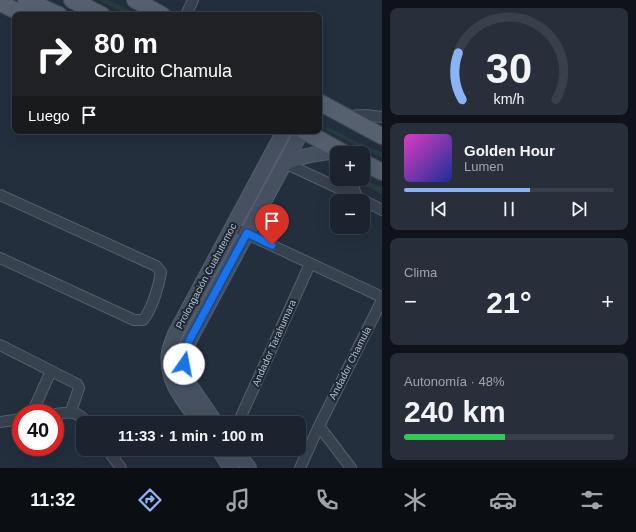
<!DOCTYPE html>
<html lang="es">
<head>
<meta charset="utf-8">
<style>
	:root { --surface:#1b232e; --page:#282f3a; --text:#f1f3f6; --muted:#a0a4aa; --line:#39404a; --accent:#8ab4f8 }
	body { margin:0; font-family:Arial,sans-serif; background:var(--page); color:var(--text); height:100vh; display:flex; flex-direction:column; font-size:15px; white-space:nowrap }
	* { box-sizing:border-box; margin:0 }
	p { font-size:13px; color:var(--muted) }
	.icon { flex:none; width:22px; height:22px; fill:none; stroke:currentColor; stroke-width:2; stroke-linecap:round; stroke-linejoin:round }
	.map { position:relative; flex:1; overflow:hidden }
	.panel { display:flex; flex-direction:column; gap:8px; padding:8px; background:#0f1319; width:254px }
	.panel>* { flex:none }
	.top-card { position:absolute; left:12px; top:12px; width:310px; height:122px; border-radius:8px; box-shadow:0 4px 16px #0002,0 0 0 1px var(--line); background:#202124; color:#fff; overflow:hidden }
	.tools { position:absolute; left:330px; top:146px; display:grid; gap:8px }
	.tools a { display:grid; place-items:center; width:40px; height:40px; border-radius:8px; background:var(--surface); box-shadow:0 4px 16px #0002,0 0 0 1px var(--line); font-size:20px }
	.speed { position:absolute; left:12px; top:404px; display:flex; gap:8px; font-size:20px; font-weight:700; text-align:center }
	.speed>* { display:grid; place-content:center; width:52px; height:52px; border-radius:50%; background:var(--surface); box-shadow:0 4px 16px #0002,0 0 0 1px var(--line); line-height:1 }
	.speed .limit { border:6px solid #d22; background:#fff; color:#111 }
	.pin { position:absolute; display:grid; place-items:center; width:34px; height:34px; color:#fff; margin:-41px -17px; border-radius:50% 50% 50% 0; rotate:-45deg; box-shadow:0 0 4px #0007 }
	.pin .icon { rotate:45deg }
	.me { position:absolute; width:44px; margin:-22px; rotate:12deg; stroke-linejoin:round; filter:drop-shadow(0 0 3px #0008) }
	.turn { display:flex; align-items:center; gap:14px; height:84px; padding:0 16px; font-size:18px }
	.turn .icon { width:52px; height:52px; stroke-width:2.5 }
	.turn b { display:block; font-size:28px; line-height:34px }
	.then { display:flex; align-items:center; height:38px; padding:0 16px; background:#0003; gap:8px; font-size:15px }
	.big { font-size:30px; font-weight:700; line-height:1.1 }
	.panel .widget { flex:1; display:flex; flex-direction:column; justify-content:center; gap:6px; min-width:0; padding:0 14px; border-radius:8px; background:var(--page) }
	.panel .dial { align-items:center; gap:0 }
	.dial svg { height:104px; overflow:visible; fill:none; stroke:var(--line); stroke-width:7; stroke-linecap:round; text-anchor:middle }
	.dial text { fill:var(--text); stroke:none }
	.song { display:flex; align-items:center; gap:12px }
	.cover { width:48px; height:48px; border-radius:6px; background:linear-gradient(135deg,hsl(310 70% 55%),hsl(230 70% 35%)) }
	.played { height:4px; border-radius:2px; background:linear-gradient(90deg,var(--accent) 60%,var(--line) 60%) }
	.keys { display:flex; justify-content:space-around; direction:ltr }
	.heat { display:flex; justify-content:space-between; align-items:center; font-size:22px; direction:ltr }
	.charge { height:6px; border-radius:3px; background:linear-gradient(90deg,#34c759 48%,var(--line) 0) }
	.trip { position:absolute; left:76px; top:416px; width:230px; height:40px; border-radius:8px; background:var(--surface); box-shadow:0 4px 16px #0002,0 0 0 1px var(--line); font-weight:700; line-height:40px; text-align:center }
	.tabs { display:flex; height:64px; justify-content:space-around; align-items:center; background:#0b0e12; color:var(--muted) }
	.tabs .icon { width:28px; height:28px }
	.tabs .selected { color:var(--accent) }
	.tabs b { font-size:18px; color:var(--text) }
	main { display:flex; flex:1; min-height:0 }
	.map>svg:first-child { display:block }
	.green { fill:#263c3f }
	.lines { fill:none; stroke-linecap:round; stroke-linejoin:round }
	.street-casing { stroke:#565f6c; stroke-width:12 }
	.secondary-casing { stroke:#565f6c; stroke-width:16 }
	.primary-casing { stroke:#414a57; stroke-width:18 }
	.street { stroke:#38414e; stroke-width:10 }
	.secondary { stroke:#465061; stroke-width:14 }
	.primary { stroke:#56606e; stroke-width:16 }
	.route-casing { stroke:#114b97; stroke-width:10 }
	.route { stroke:#1a73e8; stroke-width:7 }
	.labels { text-anchor:middle; dominant-baseline:central; stroke-width:4; stroke-linejoin:round; paint-order:stroke }
	.street-label { font-size:10px; fill:#b4bcc9; stroke:#1d2633 }
</style>
</head>
<body>
<main>
<div class="map">
<svg width="382" height="468" viewBox="0 0 382 468">
	<rect width="100%" height="100%" fill="#242f3e"/>
	<path class="green" d="M98,0H108L139,15H129Z
		M327,127L365,146L382,152V158L326,130Z
		M360,179L382,187V194L367,187Z"/>
	<g class="lines">
		<defs>
			<path id="street" d="M186,15L193,0
				M348,116L366,115L382,117
				M285,163L357,197L382,210
				M350,179L357,197
				M0,195L156,266L161,272C159,285 152,310 143,320H134L0,258
				M241,231L382,297
				M0,345L77,384L79,388L71,411
				M32,413L51,371
				M55,414C69,412 78,410 87,423
				M0,422L21,419
				M238,423L310,264
				M319,426L351,468
				M107,449L121,468
				M300,468L319,426L382,300"/>
			<path id="secondary" d="M285,163C303,155 321,153 340,151
				M200,423C184,401 165,381 169,352C170,346 173,340 175,334L284,131
				M216,423L189,384L184,364L189,341L302,131
				M218,449L231,468
				M234,449L249,468"/>
			<path id="primary" d="M26,0L59,15
				M72,0L102,15
				M135,0L162,15
				M0,3L25,15
				M319,102L382,136
				M304,131L344,153
				M363,162L382,172"/>
		</defs>
		<use href="#street" class="street-casing"/>
		<use href="#secondary" class="secondary-casing"/>
		<use href="#primary" class="primary-casing"/>
		<use href="#street" class="street"/>
		<use href="#secondary" class="secondary"/>
		<use href="#primary" class="primary"/>
	</g>
	<g class="lines">
		<defs>
			<path id="route" d="M184,364L189,341L247,233L272,245"/>
		</defs>
		<use href="#route" class="route-casing"/>
		<use href="#route" class="route"/>
	</g>
	<g class="labels">
		<g class="street-label">
			<text transform="translate(206 276) rotate(-62)">Prolongación Cuahutemoc</text>
			<text transform="translate(274 343) rotate(-66)">Andador Tarahumara</text>
			<text transform="translate(350 363) rotate(-63)">Andador Chamula</text>
		</g>
	</g>
</svg>
<div class="tools">
<a>+</a>
<a>−</a>
</div>
<div class="speed"><div class="limit">40</div></div>
<div class="pin" style="left:272px;top:245px;background:#d93025"><svg class="icon" aria-label="arrive" viewBox="0 0 24 24"><path d="M6 21V4h12l-3 4 3 4H6"/></svg></div>
<svg class="me" style="left:184px;top:364px" viewBox="-20 -20 40 40"><circle r="19" fill="#fff"/><path d="M0-13L10 11 0 6-10 11z" fill="#1a73e8"/></svg>
<div class="trip">11:33 · 1 min · 100 m</div>
<div class="top-card">
<div class="turn"><svg class="icon" aria-label="right" viewBox="0 0 24 24"><path d="M7 20v-9h11M14 6l5 5-5 5"/></svg><div><b>80 m</b>Circuito Chamula</div></div>
<div class="then">Luego<svg class="icon" aria-label="arrive" viewBox="0 0 24 24"><path d="M6 21V4h12l-3 4 3 4H6"/></svg></div>
</div>
</div>
<section class="panel">
<div class="widget dial"><svg viewBox="0 0 100 80">
<path d="M14 69A42 42 0 1 1 86 69"/>
<path d="M14 69A42 42 0 0 1 11 33" stroke="#8ab4f8"/>
<text x="50" y="56" font-size="32" font-weight="700">30</text>
<text x="50" y="72" font-size="11">km/h</text>
</svg></div>
<div class="widget">
<div class="song"><i class="cover"></i><div><b>Golden Hour</b><p>Lumen</p></div></div>
<div class="played"></div>
<div class="keys"><svg class="icon" aria-label="previous" viewBox="0 0 24 24"><path d="M18 5L8 12l10 7zM5 5v14"/></svg><svg class="icon" aria-label="pause" viewBox="0 0 24 24"><path d="M8 5v14M16 5v14"/></svg><svg class="icon" aria-label="next" viewBox="0 0 24 24"><path d="M6 5l10 7-10 7zM19 5v14"/></svg></div>
</div>
<div class="widget"><p>Clima</p>
<div class="heat"><a>−</a><b class="big">21°</b><a>+</a></div>
</div>
<div class="widget"><p>Autonomía · 48%</p><b class="big">240 km</b><div class="charge"></div></div>
</section>
</main>
<nav class="tabs">
<b>11:32</b>
<svg class="icon selected" aria-label="directions" viewBox="0 0 24 24"><path d="M12 3l9 9-9 9-9-9zM9 14v-3h6M13 9l2 2-2 2"/></svg>
<svg class="icon" aria-label="music" viewBox="0 0 24 24"><path d="M9 18V5l10-2v13"/><circle cx="6" cy="18" r="3"/><circle cx="16" cy="16" r="3"/></svg>
<svg class="icon" aria-label="phone" viewBox="0 0 24 24"><path d="M5 4h4l2 5-3 2q2 4 5 5l2-3 5 2v4C11 20 4 13 5 4z"/></svg>
<svg class="icon" aria-label="climate" viewBox="0 0 24 24"><path d="M12 3v18M4 7l16 10M4 17L20 7"/></svg>
<svg class="icon" aria-label="car" viewBox="0 0 24 24"><path d="M5 17H2v-5l4-1 3-4h7l3 4 3 1v5h-3M9 17h6M6 11h13"/><circle cx="7" cy="17" r="2"/><circle cx="17" cy="17" r="2"/></svg>
<svg class="icon" aria-label="filters" viewBox="0 0 24 24"><path d="M4 7h16M4 17h16"/><circle cx="9" cy="7" r="2"/><circle cx="15" cy="17" r="2"/></svg>
</nav>
</body>
</html>
